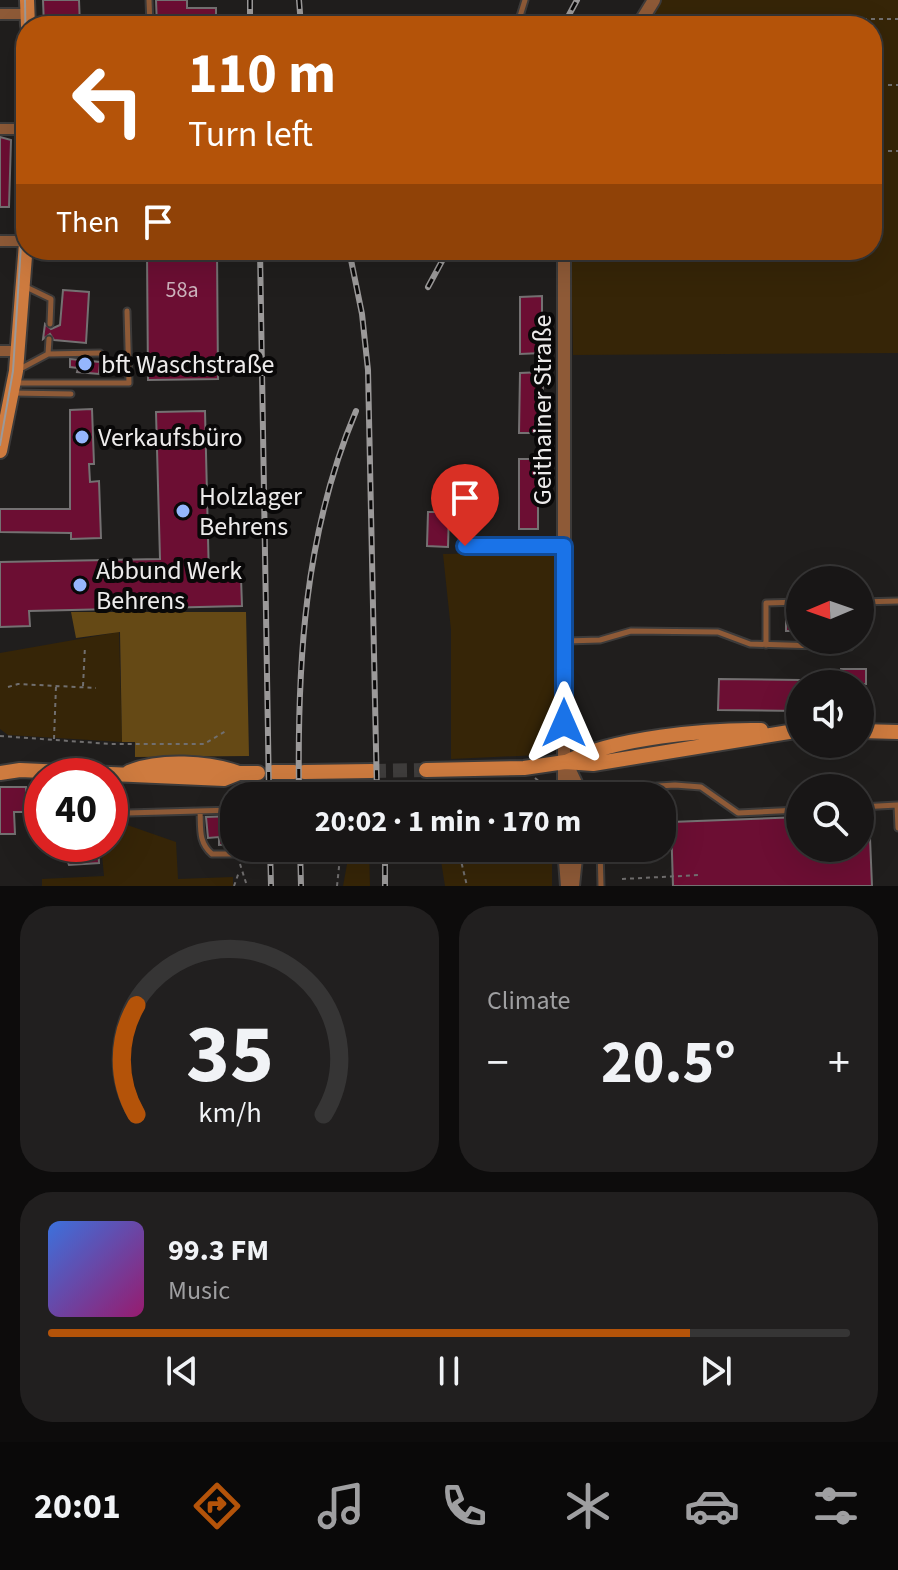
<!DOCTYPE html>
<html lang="en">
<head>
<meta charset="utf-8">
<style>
	:root { --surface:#181616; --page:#211f1f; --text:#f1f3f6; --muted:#9f9fa1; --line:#363535; --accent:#b45309 }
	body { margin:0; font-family:"Source Sans 3",sans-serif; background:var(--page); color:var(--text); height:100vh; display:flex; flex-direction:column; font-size:30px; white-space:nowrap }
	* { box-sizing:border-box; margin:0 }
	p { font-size:26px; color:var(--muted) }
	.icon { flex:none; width:44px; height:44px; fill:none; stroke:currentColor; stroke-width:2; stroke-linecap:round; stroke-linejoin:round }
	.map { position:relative; height:886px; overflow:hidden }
	.sheet { display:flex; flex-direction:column; gap:20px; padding:20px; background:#0d0c0c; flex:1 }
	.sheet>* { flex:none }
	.hud { position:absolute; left:16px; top:16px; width:866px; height:244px; border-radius:32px; box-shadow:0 8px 32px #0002,0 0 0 2px var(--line); background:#b45309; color:#fff; overflow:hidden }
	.needle { width:52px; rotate:268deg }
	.buttons { position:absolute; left:786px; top:566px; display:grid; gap:16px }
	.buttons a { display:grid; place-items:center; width:88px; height:88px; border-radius:50%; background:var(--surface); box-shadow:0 8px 32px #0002,0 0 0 2px var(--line); font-size:40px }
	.speed { position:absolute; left:24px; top:758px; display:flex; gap:16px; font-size:40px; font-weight:700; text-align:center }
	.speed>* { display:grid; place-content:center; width:104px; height:104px; border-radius:50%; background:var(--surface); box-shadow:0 8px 32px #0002,0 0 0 2px var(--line); line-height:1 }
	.speed .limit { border:12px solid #d22; background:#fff; color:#111 }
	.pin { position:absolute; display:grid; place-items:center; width:68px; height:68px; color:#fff; margin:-82px -34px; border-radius:50% 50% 50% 0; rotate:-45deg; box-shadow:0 0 8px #0007 }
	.pin .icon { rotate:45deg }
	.me { position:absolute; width:88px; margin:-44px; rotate:0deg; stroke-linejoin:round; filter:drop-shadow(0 0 6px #0008) }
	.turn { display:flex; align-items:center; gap:28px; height:168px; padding:0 40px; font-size:36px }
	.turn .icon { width:104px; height:104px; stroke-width:2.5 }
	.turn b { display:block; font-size:56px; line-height:68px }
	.then { display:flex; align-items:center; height:76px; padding:0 40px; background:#0003; gap:16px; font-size:30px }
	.big { font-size:60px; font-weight:700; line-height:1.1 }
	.sheet .tile { flex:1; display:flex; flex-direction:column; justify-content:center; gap:12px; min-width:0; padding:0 28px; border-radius:32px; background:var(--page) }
	.sheet .dial { align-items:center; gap:0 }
	.dial svg { height:208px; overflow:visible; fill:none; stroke:var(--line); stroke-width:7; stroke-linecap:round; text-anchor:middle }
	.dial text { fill:var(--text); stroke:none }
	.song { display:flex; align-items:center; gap:24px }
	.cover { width:96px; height:96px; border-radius:12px; background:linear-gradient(135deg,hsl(220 70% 55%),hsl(320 70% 35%)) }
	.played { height:8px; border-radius:4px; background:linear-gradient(90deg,var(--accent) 80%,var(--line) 80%) }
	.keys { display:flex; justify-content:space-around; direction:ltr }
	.heat { display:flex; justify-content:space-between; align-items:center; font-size:44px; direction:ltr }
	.sheet .tiles { flex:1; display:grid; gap:20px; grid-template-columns:1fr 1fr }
	.tile:last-child { grid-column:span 2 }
	.trip { position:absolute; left:220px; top:782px; width:456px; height:80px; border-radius:32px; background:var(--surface); box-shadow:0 8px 32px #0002,0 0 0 2px var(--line); font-weight:700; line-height:80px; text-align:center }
	.dock { display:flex; height:128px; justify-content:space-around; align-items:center; background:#0a0909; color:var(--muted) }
	.dock .icon { width:56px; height:56px }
	.dock .current { color:var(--accent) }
	.dock b { font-size:36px; color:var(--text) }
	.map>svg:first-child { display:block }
	.green { fill:#362507 }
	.forest { fill:#654915 }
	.building { fill:#6c0e33; stroke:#747172; stroke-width:2 }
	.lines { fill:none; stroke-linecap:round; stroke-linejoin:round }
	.secondary-tunnel { stroke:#3f3d3c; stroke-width:14; stroke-dasharray:14 7; stroke-linecap:butt }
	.service-casing { stroke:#3d3b3a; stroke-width:9 }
	.minor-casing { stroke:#3d3b3a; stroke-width:14 }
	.tertiary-casing { stroke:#3d3b3a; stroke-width:16 }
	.secondary-casing { stroke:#3d3b3a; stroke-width:18 }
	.path { stroke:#716f6f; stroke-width:2; stroke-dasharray:4 4; stroke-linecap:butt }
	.service { stroke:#8e5a37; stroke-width:5 }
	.minor { stroke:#8e5a37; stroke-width:10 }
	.tertiary { stroke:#8e5a37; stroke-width:12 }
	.secondary { stroke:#ce7b3f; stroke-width:14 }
	.tram { stroke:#9b9999; stroke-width:2 }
	.rail-casing { stroke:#9b9999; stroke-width:6 }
	.rail { stroke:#090808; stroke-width:3; stroke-dasharray:9; stroke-linecap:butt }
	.route-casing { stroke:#114b97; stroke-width:20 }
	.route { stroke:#1a73e8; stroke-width:14 }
	.poi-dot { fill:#95b6fd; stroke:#090808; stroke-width:3 }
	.labels { text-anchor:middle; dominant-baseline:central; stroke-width:8; stroke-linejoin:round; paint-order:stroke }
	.number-label { font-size:22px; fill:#cdb4bd }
	.poi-label { font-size:26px; fill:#edebeb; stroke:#090808; text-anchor:start }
	.street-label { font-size:26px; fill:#edebeb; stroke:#090808 }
</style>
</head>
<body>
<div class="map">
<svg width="898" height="886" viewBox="0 0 898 886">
	<rect width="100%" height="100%" fill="#201e1d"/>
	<path class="green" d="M660,0H898V353L573,355L571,250H872V26H644Z
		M561,552V734L540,755L451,759V630L443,554Z
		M119,632L122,742L8,735L0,729V653Z
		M515,782L534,787L544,796H429L428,788Z
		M110,819L176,842L178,879L233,877V886H42V879L104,876L101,844H110Z
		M350,848H369L370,886H343Z
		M439,848H552V886H445Z"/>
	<path class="forest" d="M71,612H246L249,756L135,757V742H122L120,632L76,638Z"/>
	<path class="building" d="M43,0H79L80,26H44Z
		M156,0H187V8H216V26H157Z
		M0,137L11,140L9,207H0Z
		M171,250H217L218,379L148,380L147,253Z
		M63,290L89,292L86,343L54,340L50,334L43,339L45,324L51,329L60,325Z
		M542,296V353L520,354V297Z
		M70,359L100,362L99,374L77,372L78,368L70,367Z
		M543,372V433H519L520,373Z
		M92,409L94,464H89L90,482L99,481L101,538L71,539V533L0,532V509H70V410Z
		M205,411L209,579L241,578L242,606L29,611L30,626L0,627V562L160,559L156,412Z
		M519,459H538V529H519Z
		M428,512H449L448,547L427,546Z
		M786,614H800V631H786Z
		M841,669H866V684H841Z
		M719,679L800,680V711L718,710Z
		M0,787H26L27,812H14L15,834H0Z
		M860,814H869L872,886H673L671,822L800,817V848H860Z
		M234,816V844L219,845V837L208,838L206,817Z
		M77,844H98L99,863L69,865L64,850L77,849Z"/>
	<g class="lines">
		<path class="secondary-tunnel" d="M372,771L426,770"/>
		<defs>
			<path id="service" d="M149,0L150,26
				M517,26L525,0
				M24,286L51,299L50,324
				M48,354L100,353
				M20,369L48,354L49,339
				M15,383H129L127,311
				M13,393L71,394
				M457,513L465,546H563
				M860,602L898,601
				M566,641L600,640L631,631L718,632L750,644L850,647V640
				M766,645V603L800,602
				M599,796L608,789L675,785L701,787L738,813L800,810
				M110,807L127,813L234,810
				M860,807L897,805L898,828
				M200,811C201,828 198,842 212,854H240
				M600,848L601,886"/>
			<path id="minor" d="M0,14H28
				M0,129H26
				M0,241H26
				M0,351H17"/>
			<path id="tertiary" d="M638,26L654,0
				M566,762L577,785V796
				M564,796V250
				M564,848L567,886
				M573,886L577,848"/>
			<path id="secondary" d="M27,0L28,26
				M0,451L16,371L26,243
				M860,731L898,732
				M566,762C614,738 706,729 761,730
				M426,770L524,768L565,762L593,764L795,731
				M129,772C159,759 209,762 239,773
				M273,772H294
				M304,772L372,771
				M0,773L20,770L224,779L239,773H258"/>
		</defs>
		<use href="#service" class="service-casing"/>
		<use href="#minor" class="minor-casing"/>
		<use href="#tertiary" class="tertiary-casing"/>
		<use href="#secondary" class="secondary-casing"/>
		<path class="path" d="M655,19H898
			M872,85H898
			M872,151H898
			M83,686L85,646
			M8,687L18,684L96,688
			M0,736L111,744H204L226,731
			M54,739L56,686
			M535,778L552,792
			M446,782L447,796
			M337,784L339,796
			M239,789V796
			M279,789V796
			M287,789L288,796
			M458,848L467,886
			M240,864L247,886
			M622,879L700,875
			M234,886L239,872
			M337,886L341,848"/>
		<use href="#service" class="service"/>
		<use href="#minor" class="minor"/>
		<use href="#tertiary" class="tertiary"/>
		<use href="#secondary" class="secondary"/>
		<path class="tram" d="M25,0L26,66
			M0,445L13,371L26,166"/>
		<defs>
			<path id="rail" d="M250,0V26
				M299,0L301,26
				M563,26L577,0
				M260,250L269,796
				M349,250L362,314L368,370L377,796
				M428,287L448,250
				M299,796C297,664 304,534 356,411
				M270,848L271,886
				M300,848L301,886
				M385,848V886"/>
		</defs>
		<use href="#rail" class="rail-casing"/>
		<use href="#rail" class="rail"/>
	</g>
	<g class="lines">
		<defs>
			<path id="route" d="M465,546H564V723"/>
		</defs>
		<use href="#route" class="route-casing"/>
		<use href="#route" class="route"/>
	</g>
	<g class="poi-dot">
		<circle cx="85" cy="364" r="8"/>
		<circle cx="82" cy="437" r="8"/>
		<circle cx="183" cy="511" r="8"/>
		<circle cx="80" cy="585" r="8"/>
	</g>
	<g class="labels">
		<g class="number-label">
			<text x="182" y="290">58a</text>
		</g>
		<g class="poi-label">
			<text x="101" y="364">bft Waschstraße</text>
			<text x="98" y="437">Verkaufsbüro</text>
			<text x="199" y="496">Holzlager<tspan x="199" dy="30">Behrens</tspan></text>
			<text x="96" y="570">Abbund Werk<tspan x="96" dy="30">Behrens</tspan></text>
		</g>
		<g class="street-label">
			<text transform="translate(542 410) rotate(-90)">Geithainer Straße</text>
		</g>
	</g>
</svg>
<div class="buttons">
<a><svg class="needle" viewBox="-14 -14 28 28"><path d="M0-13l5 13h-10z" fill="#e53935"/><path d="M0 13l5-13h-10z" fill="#9f9fa1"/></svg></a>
<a><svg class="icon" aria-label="sound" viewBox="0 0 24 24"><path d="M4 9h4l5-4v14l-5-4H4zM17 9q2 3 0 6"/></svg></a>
<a><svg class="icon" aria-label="search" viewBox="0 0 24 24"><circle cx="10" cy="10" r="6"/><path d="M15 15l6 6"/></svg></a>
</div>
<div class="speed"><div class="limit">40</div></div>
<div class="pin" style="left:465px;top:546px;background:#d93025"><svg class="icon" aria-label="arrive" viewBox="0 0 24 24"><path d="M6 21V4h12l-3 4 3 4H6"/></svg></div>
<svg class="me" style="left:564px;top:723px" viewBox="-20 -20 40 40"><path d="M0-17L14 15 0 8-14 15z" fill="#1a73e8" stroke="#fff" stroke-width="4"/></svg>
<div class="trip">20:02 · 1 min · 170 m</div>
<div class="hud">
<div class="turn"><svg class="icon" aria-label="left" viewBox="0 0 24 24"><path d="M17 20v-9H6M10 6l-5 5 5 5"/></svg><div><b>110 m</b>Turn left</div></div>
<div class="then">Then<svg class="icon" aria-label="arrive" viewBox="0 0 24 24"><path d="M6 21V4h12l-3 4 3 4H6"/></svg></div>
</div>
</div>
<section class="sheet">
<div class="tiles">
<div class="tile dial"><svg viewBox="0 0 100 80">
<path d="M14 69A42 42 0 1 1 86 69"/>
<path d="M14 69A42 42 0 0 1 14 27" stroke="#b45309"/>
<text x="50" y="56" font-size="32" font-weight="700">35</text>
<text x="50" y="72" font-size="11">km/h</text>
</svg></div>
<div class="tile"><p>Climate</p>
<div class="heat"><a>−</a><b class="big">20.5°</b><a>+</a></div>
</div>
<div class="tile">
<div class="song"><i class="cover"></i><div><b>99.3 FM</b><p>Music</p></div></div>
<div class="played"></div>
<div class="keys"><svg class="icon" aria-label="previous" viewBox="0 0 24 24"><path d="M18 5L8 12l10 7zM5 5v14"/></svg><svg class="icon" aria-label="pause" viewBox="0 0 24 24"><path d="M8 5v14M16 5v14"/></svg><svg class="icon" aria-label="next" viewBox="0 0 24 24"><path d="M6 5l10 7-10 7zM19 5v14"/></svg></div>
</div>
</div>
</section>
<nav class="dock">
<b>20:01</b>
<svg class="icon current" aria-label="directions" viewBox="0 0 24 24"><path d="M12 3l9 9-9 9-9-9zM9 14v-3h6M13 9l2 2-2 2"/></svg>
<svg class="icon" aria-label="music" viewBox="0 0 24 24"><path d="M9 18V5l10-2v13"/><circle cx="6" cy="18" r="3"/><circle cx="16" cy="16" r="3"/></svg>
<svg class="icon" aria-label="phone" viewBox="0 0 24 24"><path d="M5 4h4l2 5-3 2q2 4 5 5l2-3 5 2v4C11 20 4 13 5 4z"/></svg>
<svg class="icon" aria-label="climate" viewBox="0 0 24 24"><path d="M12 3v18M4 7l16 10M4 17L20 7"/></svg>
<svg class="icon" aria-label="car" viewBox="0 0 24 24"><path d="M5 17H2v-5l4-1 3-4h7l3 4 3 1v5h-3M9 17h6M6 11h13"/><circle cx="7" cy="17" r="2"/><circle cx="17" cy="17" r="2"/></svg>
<svg class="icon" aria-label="filters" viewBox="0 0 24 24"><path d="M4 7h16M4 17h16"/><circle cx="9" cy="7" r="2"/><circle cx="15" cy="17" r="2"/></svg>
</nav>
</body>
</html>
